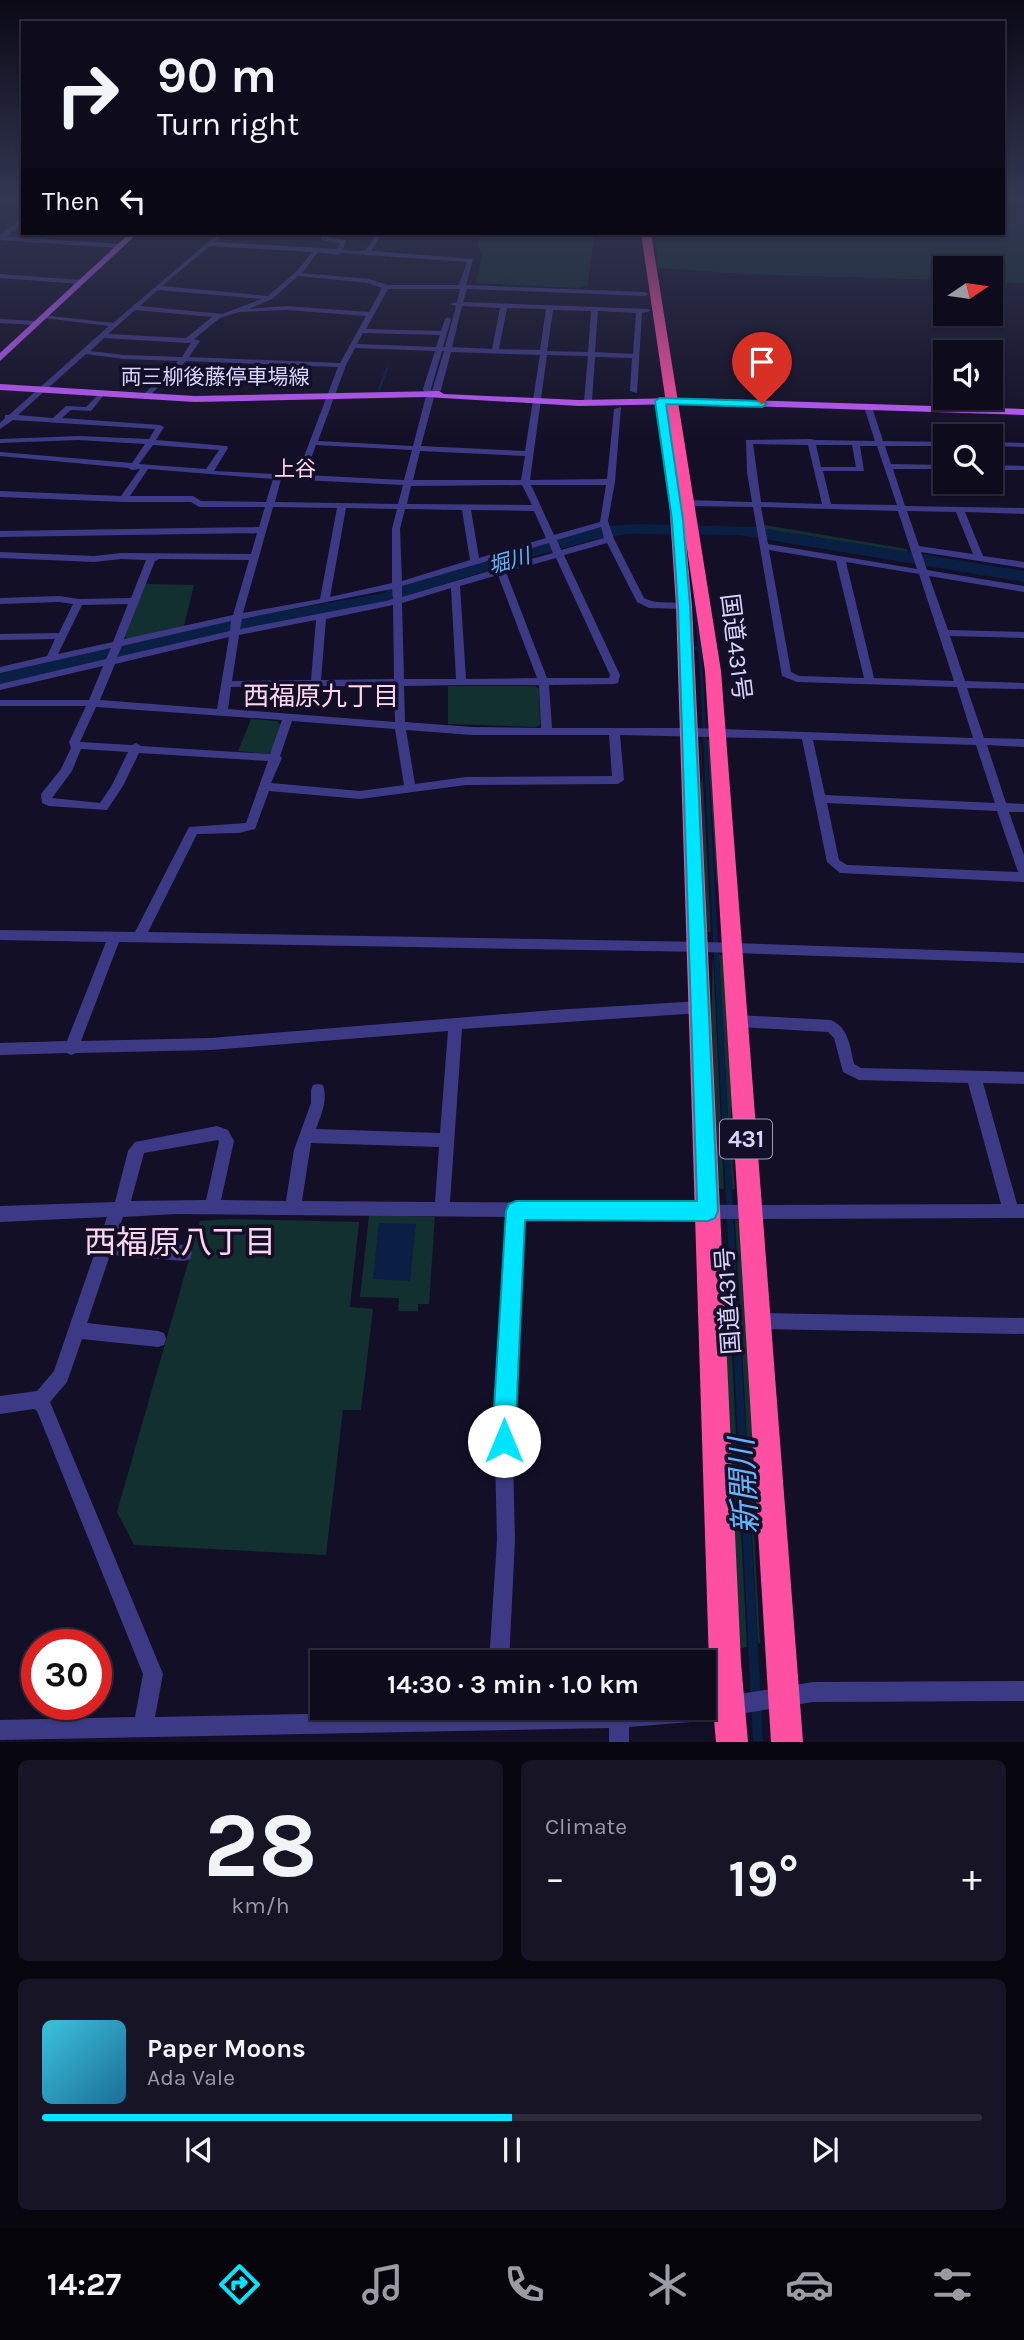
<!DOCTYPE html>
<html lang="en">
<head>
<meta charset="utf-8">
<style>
	:root { --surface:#0e0b1c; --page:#171425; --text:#f1f3f6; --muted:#9b9ba3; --line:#2e2b3b; --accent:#00e5ff }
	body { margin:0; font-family:Karla,"Noto Sans JP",sans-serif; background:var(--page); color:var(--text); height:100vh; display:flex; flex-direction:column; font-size:26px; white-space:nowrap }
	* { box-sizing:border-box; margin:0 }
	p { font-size:23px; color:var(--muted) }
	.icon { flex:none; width:38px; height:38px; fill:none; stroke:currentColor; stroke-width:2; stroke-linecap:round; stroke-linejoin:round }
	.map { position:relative; height:1742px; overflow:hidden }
	.drawer { display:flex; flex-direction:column; gap:18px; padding:18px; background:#08060f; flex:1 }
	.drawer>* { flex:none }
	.guide { position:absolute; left:21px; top:21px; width:984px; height:214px; border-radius:0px; box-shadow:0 2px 5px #0004,0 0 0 2px var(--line); background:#0e0b1c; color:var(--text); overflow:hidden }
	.needle { width:46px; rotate:77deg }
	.tools { position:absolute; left:933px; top:256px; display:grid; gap:14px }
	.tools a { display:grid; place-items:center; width:70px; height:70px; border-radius:0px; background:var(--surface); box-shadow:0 2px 5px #0004,0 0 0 2px var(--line); font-size:35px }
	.speed { position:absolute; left:21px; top:1629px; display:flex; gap:14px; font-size:35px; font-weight:700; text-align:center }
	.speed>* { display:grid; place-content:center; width:91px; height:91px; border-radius:50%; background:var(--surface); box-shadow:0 2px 5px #0004,0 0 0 2px var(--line); line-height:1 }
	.speed .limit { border:10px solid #d22; background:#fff; color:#111 }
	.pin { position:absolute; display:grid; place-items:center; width:60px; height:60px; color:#fff; margin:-72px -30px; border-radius:50% 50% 50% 0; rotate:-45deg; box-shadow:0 0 7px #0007 }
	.pin .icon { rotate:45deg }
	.me { position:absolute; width:77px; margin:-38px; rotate:0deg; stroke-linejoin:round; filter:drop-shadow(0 0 5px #0008) }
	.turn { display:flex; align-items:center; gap:24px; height:147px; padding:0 21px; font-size:32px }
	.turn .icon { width:91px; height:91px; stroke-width:2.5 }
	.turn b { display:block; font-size:49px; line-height:60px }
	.then { display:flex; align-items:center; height:66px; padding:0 21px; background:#0003; gap:14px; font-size:26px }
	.big { font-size:52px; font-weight:700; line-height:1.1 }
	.drawer .tile { flex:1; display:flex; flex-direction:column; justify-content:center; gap:10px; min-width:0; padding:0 24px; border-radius:10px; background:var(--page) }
	.drawer .dial { align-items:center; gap:0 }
	.dial b { font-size:91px; line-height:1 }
	.song { display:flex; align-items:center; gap:21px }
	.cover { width:84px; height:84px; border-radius:10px; background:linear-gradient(135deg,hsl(190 70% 55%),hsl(200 70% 35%)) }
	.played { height:7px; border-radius:4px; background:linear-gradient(90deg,var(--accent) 50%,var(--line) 50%) }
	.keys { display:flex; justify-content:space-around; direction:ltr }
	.heat { display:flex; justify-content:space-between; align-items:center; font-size:38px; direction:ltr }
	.drawer .tiles { flex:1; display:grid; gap:18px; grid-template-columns:1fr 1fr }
	.tile:last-child { grid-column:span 2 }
	.trip { position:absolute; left:310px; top:1650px; width:406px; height:70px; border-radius:0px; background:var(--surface); box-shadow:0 2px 5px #0004,0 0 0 2px var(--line); font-weight:700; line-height:70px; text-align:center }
	.tab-bar { display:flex; height:112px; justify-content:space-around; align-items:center; background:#06040b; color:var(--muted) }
	.tab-bar .icon { width:49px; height:49px }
	.tab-bar .current { color:var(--accent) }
	.tab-bar b { font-size:32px; color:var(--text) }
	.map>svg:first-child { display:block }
	.green { fill:#12302f }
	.water { fill:#0a1f44 }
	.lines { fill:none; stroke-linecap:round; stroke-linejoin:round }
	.stream { stroke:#0a1f44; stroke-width:2.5 }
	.river { fill:#0a1f44; fill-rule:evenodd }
	.minor { fill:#3d3a85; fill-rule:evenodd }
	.major { fill:#c25bff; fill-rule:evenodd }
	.highway { fill:#ff4fa3; fill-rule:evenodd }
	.route { fill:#00e5ff; stroke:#0095a6; stroke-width:2 }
	.labels { text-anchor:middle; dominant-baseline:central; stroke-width:7; stroke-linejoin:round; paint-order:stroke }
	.far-street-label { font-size:21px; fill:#d9d4ff; stroke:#130f26 }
	.far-neighbourhood-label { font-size:21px; fill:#ffd6f0; stroke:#130f26 }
	.far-water-label { font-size:21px; font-style:italic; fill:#62b6ff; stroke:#130f26 }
	.shield { fill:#130f26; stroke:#9e99be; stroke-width:2 }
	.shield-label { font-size:23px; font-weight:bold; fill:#d9d4ff }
	.street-label { font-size:24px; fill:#d9d4ff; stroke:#130f26 }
	.neighbourhood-label { font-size:26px; fill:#ffd6f0; stroke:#130f26 }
	.near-neighbourhood-label { font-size:32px; fill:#ffd6f0; stroke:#130f26 }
	.near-water-label { font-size:32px; font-style:italic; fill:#62b6ff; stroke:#130f26 }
</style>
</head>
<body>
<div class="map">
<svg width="1024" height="1742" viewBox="0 0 1024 1742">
	<rect width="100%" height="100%" fill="#130f26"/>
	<path class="green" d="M1003,197H1024V283L991,282L990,268H945V280L744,274L657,268L656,233H1003Z
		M482,233H594L588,285L575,288L476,283L482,256L478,245Z
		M765,525L907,549L908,552L765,529Z
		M145,584L194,585L184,626L128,639L125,637Z
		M448,686H535L539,689L540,725L536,727L448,724Z
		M251,719L277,721L281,725L274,751L268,754L238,751Z
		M707,739L711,741L720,849L717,890L720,933Z
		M700,742H701L711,932H704L698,810L702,776Z
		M719,954L727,959L734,1073L730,1129L735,1189H732Z
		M713,955L724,1189L716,1188L710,1051Z
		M369,1215L435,1217L429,1304H418V1311H398L399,1298L360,1297Z
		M230,1219L359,1222L350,1307L373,1309L361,1410H343L326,1555L134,1545L117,1512L200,1221Z
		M735,1219L740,1222L757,1445L754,1533L760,1643L758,1644Z
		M725,1222L747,1647L736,1649L723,1371L727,1298Z"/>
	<path class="water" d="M641,524L754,527L1024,571V582L739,535L626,534L593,540L521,560L387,602L224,633L0,684V673L248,617L385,593L387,590L602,526Z
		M690,572L702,657L763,1741H753L699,656L698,651L692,647H698Z
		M379,1223L416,1224L410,1281L373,1279Z"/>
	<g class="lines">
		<path class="stream" d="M379,390L387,368"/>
		<path class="river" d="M23,213V221L0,237V229Z"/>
		<path class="minor" d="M23,218V223L6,237L119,244L122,246L119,248L0,240V235Z
			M219,233H225L214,242L337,249L340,243L321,240L324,233H330L328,238L346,240L343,250L365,251L377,233H383L371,251L473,259L466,285L645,292L648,294L645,296L467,289L463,302L648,309L651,311L642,313L637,393L630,391L632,358L595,357L592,401L588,403L584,401L588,356L547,355L530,480L607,479L614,409L621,407L615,482L608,521L614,539L644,598C658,606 676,599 689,606L684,609L649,608L637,602L607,543L564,555L620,675L618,683L614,684L549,685L552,728H694L973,738L957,687L797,682L782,676L753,507L688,506L684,503L688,500L752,502L747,472L746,440L811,439L815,440L875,441L864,407L868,405L872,407L883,441L945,442V446H885L891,464L945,465V469H893L905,506L1024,508V514L965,512L983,556L1024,562V568L921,552L927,570L1024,586V592L929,576L948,630L1024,632V638L950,636L965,681L1024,683V689L967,688L984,738L1024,739V747L987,745L1006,803L1024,804V812H1009L1024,855V882L840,873L827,862L802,739L620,735L624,780L618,784L466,785L360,799L269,791L255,829L239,833L197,834L148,932L705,942L1024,953V963L705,952L119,942L81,1041L211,1038L554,1010L700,1001L705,1003L707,1007L705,1011L700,1013L462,1029L450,1202L744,1205L1001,1204L968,1083L859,1080L843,1072L834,1038L828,1032L738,1027L733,1025L731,1021L733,1017L738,1015L831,1020C849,1028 850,1047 854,1064L861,1068L1024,1072V1084L983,1083L1017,1204H1024V1218L744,1219L523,1218L512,1415L515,1540L509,1662H489L497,1540L494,1415L508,1217L176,1214L123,1217L115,1240L184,1245L190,1247L192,1253L190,1259L184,1261L110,1255L87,1323L158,1331L164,1333L166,1339L164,1345L158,1347L82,1339L67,1382L50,1402L163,1674L155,1717L605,1708H704V1700L813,1682L1024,1681V1701L813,1702L691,1722L629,1727V1742H609V1728L0,1740V1720L135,1717L143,1674L37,1411L34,1409L0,1414V1396L37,1391L54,1371L107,1217L0,1222V1206L115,1202L128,1151L135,1142L217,1126L228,1130L234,1141L221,1200L286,1201L294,1150L311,1103V1090L313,1085L318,1084L323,1085C328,1101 321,1115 316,1129L440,1133L448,1031L211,1050L76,1053L71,1055L67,1053L0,1055V1043L67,1041L106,942L0,940V930L135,932L189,827L246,823L268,761L139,753L123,786L107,810L49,806L42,803L41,794L61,769L71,748L69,742L86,706H0V700H89L103,666L0,690V684L106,659L111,648L0,673V667L47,656L55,639L0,640V634L59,633L73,604L59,602L0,604V598L59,596L79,599L131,598L146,560L121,559L94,562L0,558V552L94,556L121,553L251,554L257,533L0,537V531L259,527L265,507H199L191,502H124L0,497V491L121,496L140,469L132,470L128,468L0,456V452L132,463L145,444L78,440L0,443V439L78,436L149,439L155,429L13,420L0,429V423L5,418V415H9L109,326L44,318L41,316L42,315L113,323ZM210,246L312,252L298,270L268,296L162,286ZM318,252L338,255L341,253L467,262L459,285H387L369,279L302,273ZM298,276L368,283L382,288L369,312L286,306L249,309L272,299ZM388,289H460L457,302L449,304L456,306L445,347H443L451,319L448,317L445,319L441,331L366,329ZM158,290L262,299L222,314L140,306ZM462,306L500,308L492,349L452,347ZM507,308L546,309L540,350L499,349ZM135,310L212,317L186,338L108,334ZM286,310L366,316L340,363L189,357L200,341L194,339L220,318L239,312ZM553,310L591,311L588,352L547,351ZM598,311L636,313L633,354L595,352ZM363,333L440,335L436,347L357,344ZM104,338L187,343H191L182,357L124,355L90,351ZM355,348L435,351L423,389L426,396L413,446L318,441L346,365ZM442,351H444L432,391L431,389ZM451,352L540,355L525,451L421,446L434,397L441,390ZM86,354L124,359L178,361L143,395V399H146L186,361L338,367L297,475L214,471L228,448L227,446L156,440L164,427L160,425L62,418L71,410L91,411L104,395L100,393L86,407L66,406L53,418L18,415ZM753,444L808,445L822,504L761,502ZM153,445L219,450L206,469L139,464ZM316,445L412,450L404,480L305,475ZM816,445H852L856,467H821ZM860,446H877L897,505L831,504L823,471H864ZM420,451L525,456L521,480H413ZM148,469L273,479L266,502L201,501L193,496H130ZM281,479L403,485L398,504L275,502ZM522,485L532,505L407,504L411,486ZM531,485H606L600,522L554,535ZM273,507L337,508L320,599L243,613ZM761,507L898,511L917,569L768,544ZM346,508L397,509L392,529V583L330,597ZM405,509L462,510L470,560L402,581L400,529ZM471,510L534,511L546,538L479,558ZM907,511L956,512L973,554L919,546ZM601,527L604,538L561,550L557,540ZM549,543L553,553L503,567H497L496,569L402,597V586ZM769,550L836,561L864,678L799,676L791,672ZM556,558L610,675L609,678H547L506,572ZM159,559L249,560L233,615L124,639L155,561ZM846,562L919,574L954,681L874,678ZM498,575L537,678L466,679L460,586ZM451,588L456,679H404L402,603ZM392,589L393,599L386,601L240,629L242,619ZM128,604L113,642L58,654L82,605ZM393,605L394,679L321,680L326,619ZM316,620L311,680L232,681L239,635ZM231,621L230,631L117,657L122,646ZM229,637L217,709L100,700L115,664ZM464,685H539L541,728L472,727L405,722L404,686ZM394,686L395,722L228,709L231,687ZM96,707L282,720L270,754L141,746L136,743L132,745L80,742ZM292,721L395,729L404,785L360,791L271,783L282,758L280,756ZM406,730L472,735H609L612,776L466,777L415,784ZM813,740L976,745L995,803L825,795ZM81,749L128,752L112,785L100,803L52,798L72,771ZM827,803L997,811L1018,872L847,865L839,860ZM218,1140L219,1142L206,1200L131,1201L144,1153ZM311,1143L439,1147L435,1202L302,1201Z
			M0,274L81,280L84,282L81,284L0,278Z
			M0,319L37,321L40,323L37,325L0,323Z
			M990,442L1024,443V447L990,446Z
			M990,465L1024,466V470H990Z
			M757,1313L1024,1318V1334L757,1329L751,1327L749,1321L751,1315Z"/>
		<path class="major" d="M130,233H138L0,361V353Z
			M0,384L195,396L439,391L444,394L579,400L683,398L1024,409V415L683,404L579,406L426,397L195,402L0,390Z"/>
		<path class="highway" d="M641,233H651L721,671L803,1742H771L705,671L686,542L692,606L741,1663L748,1742H716L709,1663L676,606L670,515L672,512H682Z"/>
	</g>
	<linearGradient id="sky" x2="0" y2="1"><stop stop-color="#0a0815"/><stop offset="0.45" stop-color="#333752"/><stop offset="1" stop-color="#333752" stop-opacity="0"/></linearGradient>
	<rect width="1024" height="441" fill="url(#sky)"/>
	<path class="route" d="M660,398L762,401L767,404L762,407L666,404L683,520L690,606L718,1211L715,1218L708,1221L525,1220L515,1441L512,1449L504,1453L496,1449L492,1441L506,1211L509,1204L516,1201H697L678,606L672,520L655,401Z"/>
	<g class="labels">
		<g class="far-street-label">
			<text x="215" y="377">両三柳後藤停車場線</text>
		</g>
		<g class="far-neighbourhood-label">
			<text x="295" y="469">上谷</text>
		</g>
		<g class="far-water-label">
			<text transform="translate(509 561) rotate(-16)">堀川</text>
		</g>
		<rect class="shield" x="720" y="1119.5" width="52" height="39" rx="5"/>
		<g class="shield-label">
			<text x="746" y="1139">431</text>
		</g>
		<g class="street-label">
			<text transform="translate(736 647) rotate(83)">国道431号</text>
			<text transform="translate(728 1301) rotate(-94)">国道431号</text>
		</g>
		<g class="neighbourhood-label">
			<text x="321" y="696">西福原九丁目</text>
		</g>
		<g class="near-neighbourhood-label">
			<text x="180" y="1242">西福原八丁目</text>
		</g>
		<g class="near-water-label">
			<text transform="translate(744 1486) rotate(-93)">新開川</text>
		</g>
	</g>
</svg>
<div class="tools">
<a><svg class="needle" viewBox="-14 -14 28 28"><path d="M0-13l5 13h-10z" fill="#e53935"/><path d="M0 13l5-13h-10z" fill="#9b9ba3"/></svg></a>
<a><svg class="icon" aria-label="sound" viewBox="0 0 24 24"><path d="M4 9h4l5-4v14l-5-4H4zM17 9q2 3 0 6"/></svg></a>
<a><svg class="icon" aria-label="search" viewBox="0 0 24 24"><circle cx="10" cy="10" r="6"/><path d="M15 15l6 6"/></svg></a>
</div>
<div class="speed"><div class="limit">30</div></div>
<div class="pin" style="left:762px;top:404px;background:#d93025"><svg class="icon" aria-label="arrive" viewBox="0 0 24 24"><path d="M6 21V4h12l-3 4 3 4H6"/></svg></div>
<svg class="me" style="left:504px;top:1441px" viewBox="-20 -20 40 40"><circle r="19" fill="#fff"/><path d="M0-13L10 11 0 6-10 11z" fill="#00e5ff"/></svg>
<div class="trip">14:30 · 3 min · 1.0 km</div>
<div class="guide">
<div class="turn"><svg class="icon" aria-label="right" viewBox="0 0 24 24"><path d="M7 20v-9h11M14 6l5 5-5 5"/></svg><div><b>90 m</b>Turn right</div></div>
<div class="then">Then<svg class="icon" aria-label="left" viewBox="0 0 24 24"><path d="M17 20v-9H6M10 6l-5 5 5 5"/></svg></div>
</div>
</div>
<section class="drawer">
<div class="tiles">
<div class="tile dial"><b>28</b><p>km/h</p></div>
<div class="tile"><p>Climate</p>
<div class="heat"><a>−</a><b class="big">19°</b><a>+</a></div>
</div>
<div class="tile">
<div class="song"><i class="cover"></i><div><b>Paper Moons</b><p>Ada Vale</p></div></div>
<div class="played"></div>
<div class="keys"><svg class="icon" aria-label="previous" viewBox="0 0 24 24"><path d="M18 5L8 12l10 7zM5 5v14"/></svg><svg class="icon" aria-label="pause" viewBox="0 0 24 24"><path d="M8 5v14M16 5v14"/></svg><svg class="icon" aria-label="next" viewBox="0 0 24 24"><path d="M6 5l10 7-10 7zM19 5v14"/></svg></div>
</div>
</div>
</section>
<nav class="tab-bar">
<b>14:27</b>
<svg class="icon current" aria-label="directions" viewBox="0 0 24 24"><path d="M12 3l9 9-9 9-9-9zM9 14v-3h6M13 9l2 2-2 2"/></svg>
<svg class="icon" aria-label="music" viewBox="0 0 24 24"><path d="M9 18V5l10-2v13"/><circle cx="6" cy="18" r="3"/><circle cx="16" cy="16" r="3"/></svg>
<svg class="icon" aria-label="phone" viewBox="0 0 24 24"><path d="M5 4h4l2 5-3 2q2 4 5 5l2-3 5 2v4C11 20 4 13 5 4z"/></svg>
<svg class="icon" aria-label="climate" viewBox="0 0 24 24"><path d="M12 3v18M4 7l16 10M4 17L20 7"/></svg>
<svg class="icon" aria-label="car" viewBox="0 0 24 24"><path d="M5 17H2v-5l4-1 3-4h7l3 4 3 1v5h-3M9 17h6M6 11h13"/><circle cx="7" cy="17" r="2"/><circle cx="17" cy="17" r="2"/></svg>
<svg class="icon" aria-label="filters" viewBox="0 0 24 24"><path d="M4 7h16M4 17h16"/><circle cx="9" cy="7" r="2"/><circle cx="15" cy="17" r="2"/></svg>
</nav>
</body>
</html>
